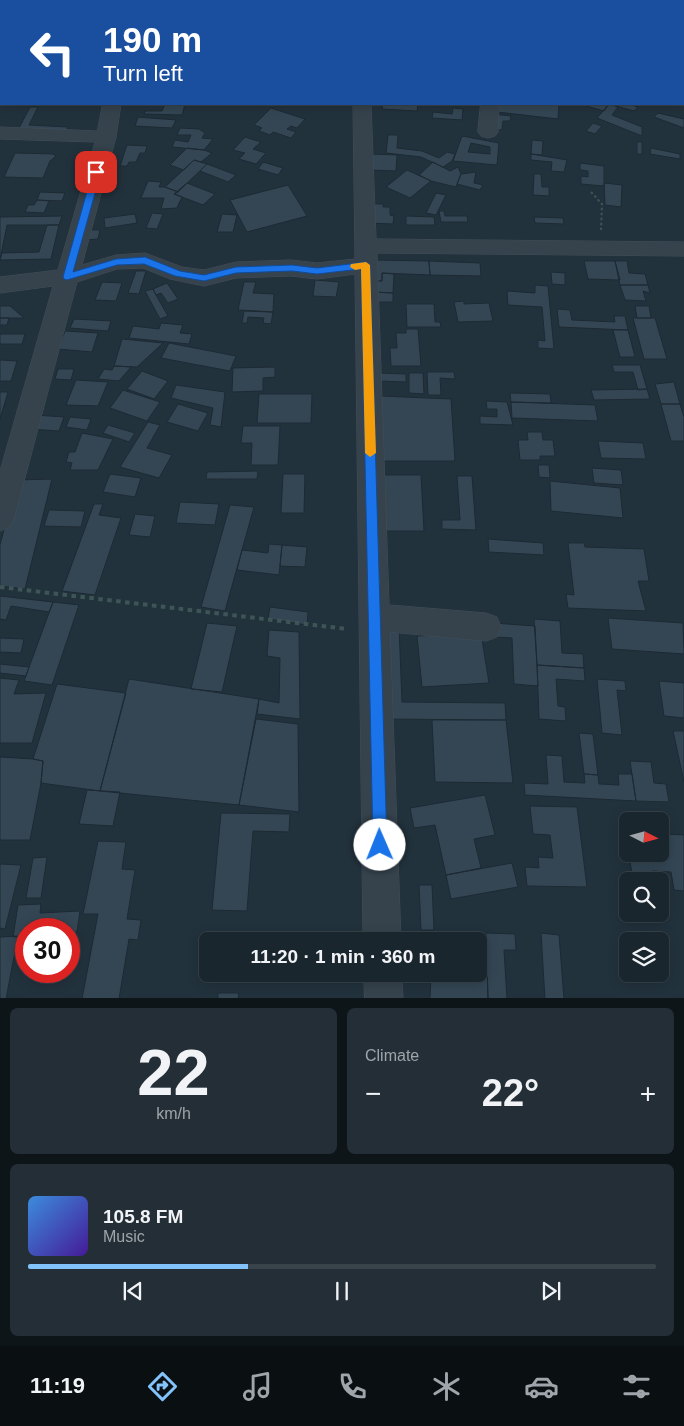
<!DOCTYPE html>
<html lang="en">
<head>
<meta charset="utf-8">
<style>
	:root { --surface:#1a262e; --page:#232e36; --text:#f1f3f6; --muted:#9fa5aa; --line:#38434a; --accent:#83c3fc }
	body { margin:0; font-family:Arial,sans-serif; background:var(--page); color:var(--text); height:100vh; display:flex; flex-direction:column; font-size:19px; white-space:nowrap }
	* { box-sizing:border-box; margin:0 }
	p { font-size:16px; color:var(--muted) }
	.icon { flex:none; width:28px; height:28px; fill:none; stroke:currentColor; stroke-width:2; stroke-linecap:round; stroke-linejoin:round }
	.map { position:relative; height:998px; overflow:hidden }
	.sheet { display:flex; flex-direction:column; gap:10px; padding:10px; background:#0e1519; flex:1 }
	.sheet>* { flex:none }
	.banner { position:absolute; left:0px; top:0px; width:685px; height:105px; box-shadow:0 2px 12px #0003,0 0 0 1px var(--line); background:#1a4fa0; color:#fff; overflow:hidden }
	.needle { width:32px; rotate:96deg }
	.buttons { position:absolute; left:619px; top:812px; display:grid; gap:10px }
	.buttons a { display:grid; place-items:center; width:50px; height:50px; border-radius:8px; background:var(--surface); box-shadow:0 2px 12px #0003,0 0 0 1px var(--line); font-size:25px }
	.speed { position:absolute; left:15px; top:918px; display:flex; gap:10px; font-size:25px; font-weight:700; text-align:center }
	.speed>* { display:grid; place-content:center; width:65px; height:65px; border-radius:50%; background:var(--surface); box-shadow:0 2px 12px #0003,0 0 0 1px var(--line); line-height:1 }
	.speed .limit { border:8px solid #d22; background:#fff; color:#111 }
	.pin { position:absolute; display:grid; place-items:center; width:42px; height:42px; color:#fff; margin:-21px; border-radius:10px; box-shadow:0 2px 8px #0006 }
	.me { position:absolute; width:55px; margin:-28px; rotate:359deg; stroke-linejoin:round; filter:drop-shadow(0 0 4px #0008) }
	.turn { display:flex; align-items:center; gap:18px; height:105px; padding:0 20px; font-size:22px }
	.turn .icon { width:65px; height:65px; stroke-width:2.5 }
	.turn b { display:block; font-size:35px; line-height:42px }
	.big { font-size:38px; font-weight:700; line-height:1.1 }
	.sheet .tile { flex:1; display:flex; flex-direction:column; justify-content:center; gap:8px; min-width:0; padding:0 18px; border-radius:8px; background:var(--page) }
	.sheet .dial { align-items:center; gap:0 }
	.dial b { font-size:65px; line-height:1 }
	.song { display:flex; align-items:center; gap:15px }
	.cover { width:60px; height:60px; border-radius:8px; background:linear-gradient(135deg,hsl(210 70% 55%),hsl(260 70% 35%)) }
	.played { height:5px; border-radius:2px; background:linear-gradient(90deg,var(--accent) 35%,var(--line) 35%) }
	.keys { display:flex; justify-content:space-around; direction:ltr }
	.heat { display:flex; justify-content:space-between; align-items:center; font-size:28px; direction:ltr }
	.sheet .tiles { flex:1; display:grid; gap:10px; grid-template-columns:1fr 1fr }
	.tile:last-child { grid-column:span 2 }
	.trip { position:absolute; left:199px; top:932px; width:288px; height:50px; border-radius:8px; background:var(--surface); box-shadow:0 2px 12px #0003,0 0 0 1px var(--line); font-weight:700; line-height:50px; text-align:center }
	.menu { display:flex; height:80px; justify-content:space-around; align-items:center; background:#0a0f12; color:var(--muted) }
	.menu .icon { width:35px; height:35px }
	.menu .selected { color:var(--accent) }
	.menu b { font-size:22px; color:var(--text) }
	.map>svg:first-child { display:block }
	.building { fill:#344654; stroke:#1d2a34; fill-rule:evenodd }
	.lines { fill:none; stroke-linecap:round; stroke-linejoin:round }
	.minor-casing { stroke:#424f59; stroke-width:1 }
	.path-far1 { stroke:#3d5655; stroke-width:2; stroke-dasharray:2.5 2.5; stroke-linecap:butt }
	.path { stroke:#3d5655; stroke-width:4; stroke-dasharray:4.5 4.5; stroke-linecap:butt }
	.minor { fill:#36434d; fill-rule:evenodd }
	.route { fill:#1a73e8; stroke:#114b97 }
	.slow { fill:#f59e0b }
</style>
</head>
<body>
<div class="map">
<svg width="684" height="999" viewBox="0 0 684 999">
	<rect width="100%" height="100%" fill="#22323d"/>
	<path class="building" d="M165,104H185L182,115L144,114L145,111H162Z
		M383,104H418L417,111L382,109Z
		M498,104H559L558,119L497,112Z
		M579,104H609L604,111Z
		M609,104L618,107L612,115L642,127V136L597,118Z
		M609,104H628L638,107L634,111Z
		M30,107H38L29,125L68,127L64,134L17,132Z
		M271,108L305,119L297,128L291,126L287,129L296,132L291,138L273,132L270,135L259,131L262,128L254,125Z
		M453,108L463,109L462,120L432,118L433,112L452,114Z
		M658,113L684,119V128L654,117Z
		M493,114L511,116L510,121H503L502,130L491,129Z
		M138,117L176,120L172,128L135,126Z
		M593,123L602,126L595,134L586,131Z
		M180,128L199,129L205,133L202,138L213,139L204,150L172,147L175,140L188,142L191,135H177Z
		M388,135H398L397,148L422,151L439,158L447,152L455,154L452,161L443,167L421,157L386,153Z
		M462,136L499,143L497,165L453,161ZM471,143L490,147V154L468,152Z
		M245,137L261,142L253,149L266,153L256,164L239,159L245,153L233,150Z
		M532,140L543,141L542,155L531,154Z
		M637,142H642V154H637Z
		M127,145L147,146L145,153H140L136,162H129L127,166H120Z
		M187,148L204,150L212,153L201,162L194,160L184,170L170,165Z
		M651,148L680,154V159L650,154Z
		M15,153L53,154L56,156L50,161L43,178L4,177Z
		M371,154L397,155L396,171L369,170Z
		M531,154L567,160L564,172L551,171L552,162L531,160Z
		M194,160L207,164L178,192L165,187Z
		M263,162L283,168L278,175L258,169Z
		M433,162L450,171L458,167L461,174L456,187L431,181L419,175Z
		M580,163L604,166V186L581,184V176L588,177V171L580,170Z
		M207,164L236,175L228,182L200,171Z
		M407,170L431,181L410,198L386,187Z
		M476,172L474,183L483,185L480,190L457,184L461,174Z
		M534,174H541L542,187H549V196L533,195Z
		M148,181L161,182L159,187H165L178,192L174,194L182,197L177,208L161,209L164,198H141Z
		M187,183L215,194L203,205L174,194Z
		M604,183L622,185L621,207L605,205Z
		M288,185L307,216L247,232L230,200Z
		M40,192L65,193L62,201L37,200Z
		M436,193L446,195L436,215L426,213Z
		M37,200L49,201L44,213L25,212L28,205H34Z
		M370,204H383V207H390V215L394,216L393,224L369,223Z
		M439,211H444L445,216H467L468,222H441Z
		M152,213L163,214L157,229L146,228Z
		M135,214L137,223L105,228L104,218Z
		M222,214L237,215L233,232H217Z
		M62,216L59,225H7L0,260V217Z
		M406,216L434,217L435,225H406Z
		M534,217L563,218L564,224L535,223Z
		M47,225H59L51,259L0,260L2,253L39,252Z
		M85,230H100L98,239L83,240Z
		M370,260L429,261L430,275L382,273V281H370Z
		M429,261L480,263L481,276L430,275Z
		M584,261H615L620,280L588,279Z
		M615,261H627L629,273L645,274L648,285H620Z
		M136,271H146L139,294L128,293Z
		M551,272L565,273V285L552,284Z
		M382,273L394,274L393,293L373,292V281H382Z
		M315,280L339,282L336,297L313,296Z
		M102,282L122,283L116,301L95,300Z
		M244,282H256L253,293L274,294L273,312L238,310Z
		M167,283L178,299L168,303L161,293L156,295L153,289Z
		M535,285L548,286L554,349L538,348V340L545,341L542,307L508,305L507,291L535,293Z
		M620,285H648L650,293L643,291L646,301L625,300Z
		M153,289L156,295L168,316L160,319L145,291Z
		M375,292L393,293V302H374Z
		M464,301V304L489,303L493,321L458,322L454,302Z
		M406,304H434L435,322H440L441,327H407Z
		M0,306H10L24,318H0Z
		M635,306H649L651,318H637Z
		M557,309L570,310L572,320L615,322L614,316H625L628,330L559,327Z
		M244,311L273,312L271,324L263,323L264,318L248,317L247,323H242Z
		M0,318H9L7,325H0Z
		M633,318H655L667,359H644Z
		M74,319L111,321L108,331L70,328Z
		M161,323L183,325L180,333L192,334L189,344L129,338L133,326L159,329Z
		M406,329H418L421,366H391L390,348H397L396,333H406Z
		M613,330H628L635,357H620Z
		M65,331L98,333L92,352L58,349Z
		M0,334H25L22,344H0Z
		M122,339L163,343L137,367L114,366Z
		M169,343L236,356L230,371L161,358Z
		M0,360L17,361L11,381H0Z
		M612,365H640L647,389L638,390L633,372H614Z
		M114,366L131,367L119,381L98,379L104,369L112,370Z
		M275,367V377L263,378V391L232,392L233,368Z
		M58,369H74L71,380L55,379Z
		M142,371L168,381L154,399L127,389Z
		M427,372H454L455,379L440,378L441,395H428Z
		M378,373L406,374V382L378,381Z
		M409,373H423L424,394L409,393Z
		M76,380L108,382L98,406L66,405Z
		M674,382L680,404H661L655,384Z
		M176,385L225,392L221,427L210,425L213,408L171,398Z
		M647,389L650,399L594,400L591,390Z
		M123,390L160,402L147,421L110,408Z
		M0,392H8L0,419Z
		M510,393L550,394L551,403L511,402Z
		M259,394H312L311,423H257Z
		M380,396L451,399L455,461H381Z
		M486,401L507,402L513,425L480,424V416L497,417V409H487Z
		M511,402L595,405L598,421L512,418Z
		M178,404L208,413L198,431L167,422Z
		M661,404H680L684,417V441H671Z
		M35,415L64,417L59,431L30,429Z
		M70,417L91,419L87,430L66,427Z
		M148,422L160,425L147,448L172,455L159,478L120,467Z
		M108,425L135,433L129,442L103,433Z
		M243,426H280L278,465H251L252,443H241Z
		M527,432H542L543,440H553L555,456H540V460H520L518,440H528Z
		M82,433L113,439L98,470H70L72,463L66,462L69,452H75Z
		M598,441L643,443L646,459L601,458Z
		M538,465H549L550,478L539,477Z
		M592,468L621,470L623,485L594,483Z
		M258,471L257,479H206L207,472Z
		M110,474L141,478L135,497L103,492Z
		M283,474H305L304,513H281Z
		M381,475H421L424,531H383Z
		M457,476H472L476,530L442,529V520H460Z
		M52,479L25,589L0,586V545L17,480Z
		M550,481L620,488L623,518L551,511Z
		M180,502L219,504L215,525L176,523Z
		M94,504H103L99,515L121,518L95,595L62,591Z
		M230,505L254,507L225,611L201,607Z
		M49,510L85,511L81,527L44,526Z
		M135,514L155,516L150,537L129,535Z
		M488,539L543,543L544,555L489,552Z
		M568,543H584L585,547L644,549L649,581H638L646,611L568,608L566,594L574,595Z
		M269,544L282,545L279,575L237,570L242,550L268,553Z
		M282,545L307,547L305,567L280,566Z
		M0,596L53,602L49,612L11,606L6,620L0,619Z
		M53,602L79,605L52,685L24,681Z
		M270,607L308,612L307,625L268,619Z
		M608,618L683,623L684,654L612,649Z
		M534,619L560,621L562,653L583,654L584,668L537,665Z
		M207,623L237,626L222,692L191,689Z
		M493,623L535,626L538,686L514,684L512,638L494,637Z
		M384,626H399L402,702L505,703L506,720L386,719Z
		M269,630L299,632L300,719L257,714L259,699L279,703L280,658L267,656Z
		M481,633L489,683L422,687L417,636Z
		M0,638L24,639L21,653L0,652Z
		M0,664L29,667L26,676L0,673Z
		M537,665L584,668L585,681L556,679L558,706L565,707L566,721L539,719Z
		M0,678L19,680L14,694L46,693L32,743H0Z
		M129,679L259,699L239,805L100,791Z
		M597,679L625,681L626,691L617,690L622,735L602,733Z
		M659,681L684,683V718L664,716Z
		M57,684L126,693L100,791L41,783L43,761L33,759Z
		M256,719L298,724L299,812L239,805Z
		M432,720H506L513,783L435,782Z
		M673,731H684V782Z
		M579,733L593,734L598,775L584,774Z
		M546,755L562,756L564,782L585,783L584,774L598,775L599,784L619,785L618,774H632L636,801L525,795L524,783L548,784Z
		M0,757L33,759L43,761L41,783L30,840H0Z
		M630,761L651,762L654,783L666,784L669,802L636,801Z
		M87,790L120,792L113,826L79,824Z
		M485,795L495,835L474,839L481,868L446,875L435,825L414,828L410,808Z
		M530,806L577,807L587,887L527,886L525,867L539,868L538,857L553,858L550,835L533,834Z
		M221,813L290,814L289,832L253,831L247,911L212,910Z
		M667,834L684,835V891L674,890L671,872L652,871L654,881H633L629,854H660V850H669Z
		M98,841L126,842L122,869L135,870L127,919L141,920L138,940L129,939L119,999H82L98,914H83Z
		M47,857L41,898H26L33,858Z
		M512,863L518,887L451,899L446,875Z
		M0,864L21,865L5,929L0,928Z
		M419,885H432L434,930H421Z
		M41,904L40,913L80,911L77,932L69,933V929H26V936L13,937L18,905Z
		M486,933L515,934L516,950H504L507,999H488Z
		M541,933L559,935L564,999H545Z
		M18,936L6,999H0V937Z
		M478,963H487L488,999H430L431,974H478Z
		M218,993H239L238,999H218Z"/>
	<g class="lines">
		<defs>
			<path id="minor" d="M125,0H141V1H125Z
				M352,0H368V1H352Z
				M514,0H530V1H514Z
				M0,64H1V74H0Z
				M103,104H121L116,137L82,265L116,255L145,253L182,267L204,270L236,262L291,260L317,263L355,259L353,104H371L376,239L684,242V256L377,253L389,605L486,613L497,617L501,627L497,637L486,641L390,632L401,941H363L355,274L317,279L291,276L236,278L204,286L170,279L143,268L117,269L77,282L14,519L10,527L0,531V471L53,286L0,293V277L58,270L95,142L0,139V127L97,131Z
				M481,104H499L498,132L495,136L488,138L481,136L478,132Z
				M364,974H402L403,999H365Z"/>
		</defs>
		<use href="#minor" class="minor-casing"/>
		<path class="path-far1" d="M591,192L602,204L601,230"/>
		<path class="path" d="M0,587L347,629"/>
		<use href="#minor" class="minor"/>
	</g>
	<path class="route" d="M93,170L101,172L73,272L116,259L145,257L180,271L204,275L236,267L292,265L317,268L366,262L370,265L387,845L385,850L380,852L375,850L373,845L361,269L317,274L292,271L236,273L204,281L175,276L144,264L117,265L67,280L64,279L63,277Z"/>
	<path class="slow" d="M366,262L370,265L376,453L370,457L365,453L361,269L355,270L350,267L351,264Z"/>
</svg>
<div class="buttons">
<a><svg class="needle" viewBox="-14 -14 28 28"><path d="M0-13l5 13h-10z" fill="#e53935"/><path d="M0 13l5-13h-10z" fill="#9fa5aa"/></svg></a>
<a><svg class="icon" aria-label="search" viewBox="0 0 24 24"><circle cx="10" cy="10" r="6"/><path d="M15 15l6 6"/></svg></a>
<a><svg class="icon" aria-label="layers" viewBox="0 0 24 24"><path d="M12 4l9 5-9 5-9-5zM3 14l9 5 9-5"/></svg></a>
</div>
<div class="speed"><div class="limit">30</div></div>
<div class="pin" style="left:96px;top:172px;background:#d93025"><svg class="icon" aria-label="arrive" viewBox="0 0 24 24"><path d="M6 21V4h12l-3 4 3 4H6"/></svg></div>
<svg class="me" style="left:380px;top:845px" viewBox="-20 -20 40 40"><circle r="19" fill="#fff"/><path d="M0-13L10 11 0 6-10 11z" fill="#1a73e8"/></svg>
<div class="trip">11:20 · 1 min · 360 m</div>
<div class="banner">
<div class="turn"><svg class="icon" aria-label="left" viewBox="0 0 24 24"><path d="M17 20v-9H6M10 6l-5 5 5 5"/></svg><div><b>190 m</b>Turn left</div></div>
</div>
</div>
<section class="sheet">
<div class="tiles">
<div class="tile dial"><b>22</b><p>km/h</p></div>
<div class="tile"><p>Climate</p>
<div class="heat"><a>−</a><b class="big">22°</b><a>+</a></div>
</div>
<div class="tile">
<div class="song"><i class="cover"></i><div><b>105.8 FM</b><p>Music</p></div></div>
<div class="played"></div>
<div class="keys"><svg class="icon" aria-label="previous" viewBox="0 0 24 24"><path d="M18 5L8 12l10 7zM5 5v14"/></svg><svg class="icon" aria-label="pause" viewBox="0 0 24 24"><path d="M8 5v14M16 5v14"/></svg><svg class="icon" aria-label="next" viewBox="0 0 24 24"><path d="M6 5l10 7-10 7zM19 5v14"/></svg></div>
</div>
</div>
</section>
<nav class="menu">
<b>11:19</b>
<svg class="icon selected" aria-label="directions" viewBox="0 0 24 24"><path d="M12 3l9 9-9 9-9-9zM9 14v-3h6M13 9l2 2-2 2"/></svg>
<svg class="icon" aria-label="music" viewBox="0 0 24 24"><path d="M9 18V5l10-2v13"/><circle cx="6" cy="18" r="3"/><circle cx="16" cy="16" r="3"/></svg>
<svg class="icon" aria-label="phone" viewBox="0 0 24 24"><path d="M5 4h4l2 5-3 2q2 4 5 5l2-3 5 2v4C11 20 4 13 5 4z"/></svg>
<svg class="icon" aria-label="climate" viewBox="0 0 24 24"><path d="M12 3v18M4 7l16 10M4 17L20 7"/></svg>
<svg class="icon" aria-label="car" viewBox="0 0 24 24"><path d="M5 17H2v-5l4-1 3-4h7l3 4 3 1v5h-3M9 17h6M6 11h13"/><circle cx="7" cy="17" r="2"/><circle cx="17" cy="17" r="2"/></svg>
<svg class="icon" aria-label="filters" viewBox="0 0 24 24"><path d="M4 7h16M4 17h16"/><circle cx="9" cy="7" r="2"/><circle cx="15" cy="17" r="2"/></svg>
</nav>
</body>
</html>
